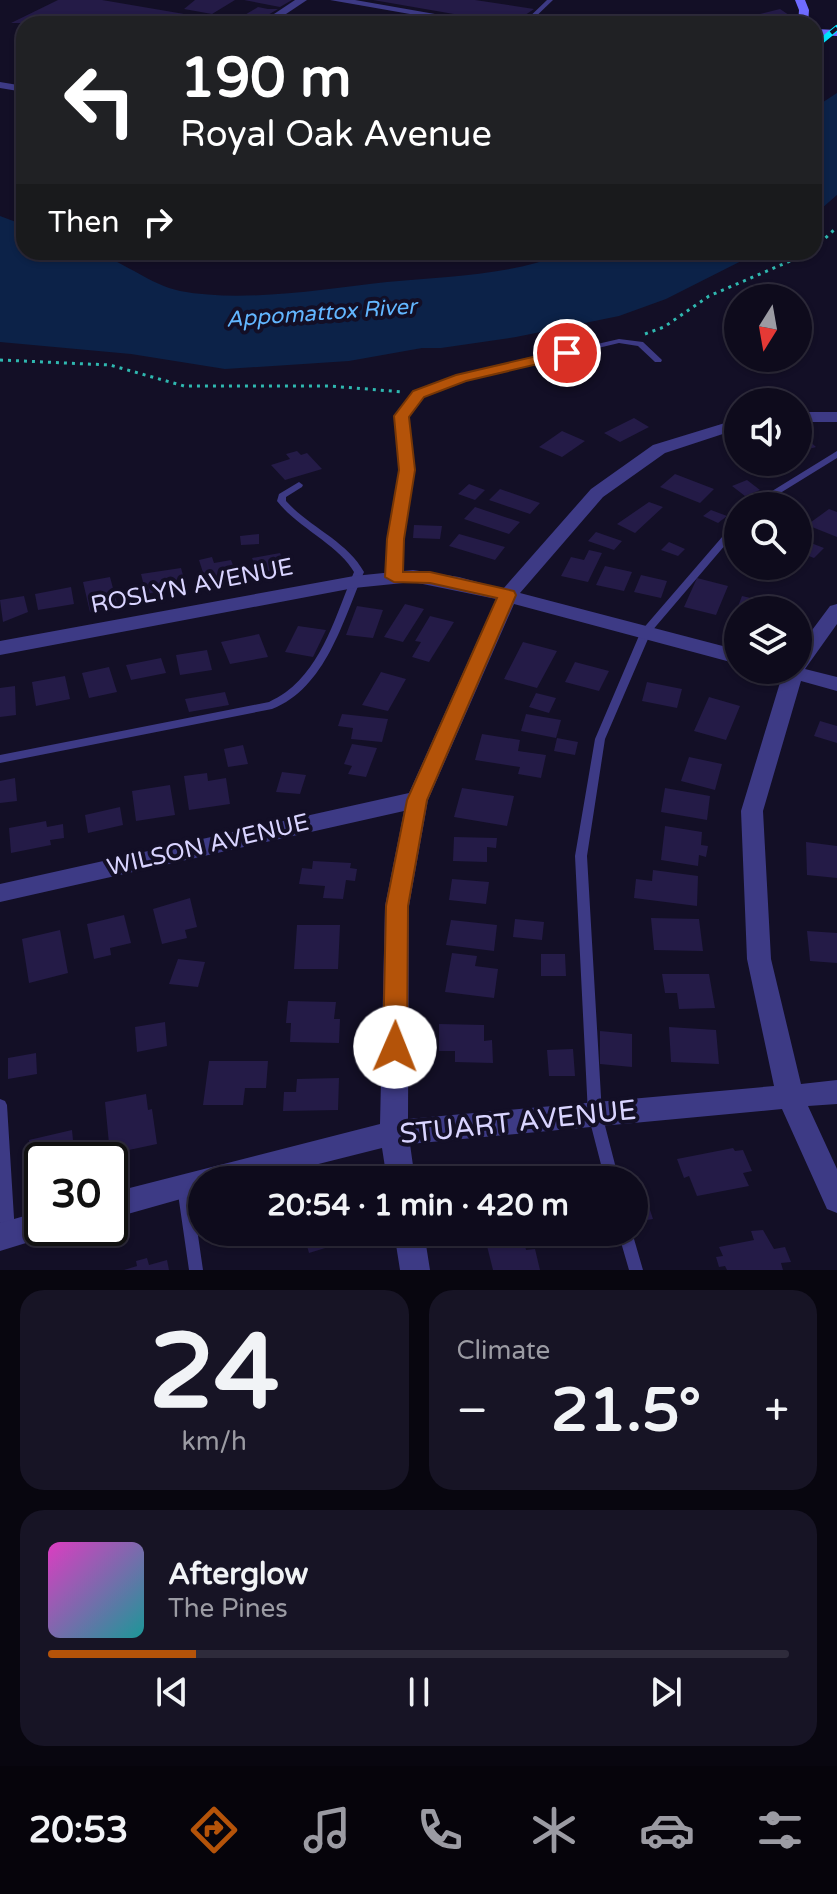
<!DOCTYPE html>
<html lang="en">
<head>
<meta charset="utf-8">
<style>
	:root { --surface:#0e0b1c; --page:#171425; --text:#f1f3f6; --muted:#9b9ba3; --line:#2e2b3b; --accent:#b45309 }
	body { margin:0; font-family:"Varela Round",sans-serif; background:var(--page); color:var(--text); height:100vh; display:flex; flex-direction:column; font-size:30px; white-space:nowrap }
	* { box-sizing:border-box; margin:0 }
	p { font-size:26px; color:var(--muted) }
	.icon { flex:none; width:44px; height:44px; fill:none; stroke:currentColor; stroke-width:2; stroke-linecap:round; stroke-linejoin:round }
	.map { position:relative; height:1270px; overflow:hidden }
	.side { display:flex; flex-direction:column; gap:20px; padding:20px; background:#08060f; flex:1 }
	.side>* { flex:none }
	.banner { position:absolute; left:16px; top:16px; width:806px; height:244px; border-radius:24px; box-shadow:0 2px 6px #0004,0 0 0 2px var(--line); background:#202124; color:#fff; overflow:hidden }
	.needle { width:52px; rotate:191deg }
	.controls { position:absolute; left:724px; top:284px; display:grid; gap:16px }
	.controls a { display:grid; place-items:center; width:88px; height:88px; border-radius:50%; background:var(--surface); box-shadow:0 2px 6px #0004,0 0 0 2px var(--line); font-size:40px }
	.speed { position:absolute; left:24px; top:1142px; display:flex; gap:16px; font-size:40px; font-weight:700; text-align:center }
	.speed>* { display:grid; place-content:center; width:104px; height:104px; border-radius:50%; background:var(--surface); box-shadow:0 2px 6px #0004,0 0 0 2px var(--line); line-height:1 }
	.speed .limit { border:4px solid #111; border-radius:12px; background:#fff; color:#111 }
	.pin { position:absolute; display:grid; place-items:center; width:68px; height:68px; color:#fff; margin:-34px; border:4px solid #fff; border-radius:50%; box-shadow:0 2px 8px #0007 }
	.me { position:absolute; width:88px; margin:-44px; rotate:1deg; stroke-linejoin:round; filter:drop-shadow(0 0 6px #0008) }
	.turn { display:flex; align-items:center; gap:28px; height:168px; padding:0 32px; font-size:36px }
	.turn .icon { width:104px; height:104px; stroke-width:2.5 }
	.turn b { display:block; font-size:56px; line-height:68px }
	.then { display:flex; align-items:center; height:76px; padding:0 32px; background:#0003; gap:16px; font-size:30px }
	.big { font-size:60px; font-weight:700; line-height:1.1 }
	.side .tile { flex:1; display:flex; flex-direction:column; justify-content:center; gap:12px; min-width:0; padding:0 28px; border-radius:24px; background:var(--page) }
	.side .dial { align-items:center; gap:0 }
	.dial b { font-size:104px; line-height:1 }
	.song { display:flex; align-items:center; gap:24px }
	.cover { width:96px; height:96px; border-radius:12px; background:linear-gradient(135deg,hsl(310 70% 55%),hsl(180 70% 35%)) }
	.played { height:8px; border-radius:4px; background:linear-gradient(90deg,var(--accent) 20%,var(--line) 20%) }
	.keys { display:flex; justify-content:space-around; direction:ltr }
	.heat { display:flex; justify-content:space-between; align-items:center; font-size:44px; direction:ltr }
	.side .tiles { flex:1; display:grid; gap:20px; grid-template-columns:1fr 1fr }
	.tile:last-child { grid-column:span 2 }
	.trip { position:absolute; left:188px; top:1166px; width:460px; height:80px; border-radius:40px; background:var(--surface); box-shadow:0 2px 6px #0004,0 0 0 2px var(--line); font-weight:700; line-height:80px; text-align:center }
	.tab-bar { display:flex; height:128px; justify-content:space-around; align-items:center; background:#06040b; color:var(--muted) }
	.tab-bar .icon { width:56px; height:56px }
	.tab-bar .current { color:var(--accent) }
	.tab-bar b { font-size:36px; color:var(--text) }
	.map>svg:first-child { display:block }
	.water { fill:#0c2248 }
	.building { fill:#241b47 }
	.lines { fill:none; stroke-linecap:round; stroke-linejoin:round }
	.path { stroke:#2fb8b0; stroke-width:3; stroke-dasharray:3 5; stroke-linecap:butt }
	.lane { fill:#3d3a85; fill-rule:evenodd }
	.street { fill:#3d3a85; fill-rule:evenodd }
	.secondary { fill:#6f6bff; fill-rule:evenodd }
	.rail-casing { stroke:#00e5ff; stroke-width:6 }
	.rail { stroke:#130f26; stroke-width:4; stroke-dasharray:11; stroke-linecap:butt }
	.route { fill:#b45309; stroke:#753606; stroke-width:2 }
	.labels { text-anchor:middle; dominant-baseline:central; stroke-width:8; stroke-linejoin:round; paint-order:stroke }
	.far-water-label { font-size:22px; font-style:italic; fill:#62b6ff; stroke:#130f26 }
	.street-label { font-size:24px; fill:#d9d4ff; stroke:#130f26 }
	.near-street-label { font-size:28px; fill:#d9d4ff; stroke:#130f26 }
</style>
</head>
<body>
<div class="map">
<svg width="837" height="1270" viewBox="0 0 837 1270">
	<rect width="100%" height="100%" fill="#130f26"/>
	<path class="water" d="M837,93V195L814,215V108Z
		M0,216L24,225V252C45,252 71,248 91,252C123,260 148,284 180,291C244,303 324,289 387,282C445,276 513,276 567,252H759L666,299L619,316L516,337L441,348H422L349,361L225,369L131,354L0,342Z"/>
	<path class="building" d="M58,0H102L190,15L175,24L11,23Z
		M195,0H235L212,14L184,9Z
		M244,0H292L280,7Z
		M373,0H475L534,9L512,24Z
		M258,7L268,9H278L261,19L243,16Z
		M780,9L789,15L773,19L760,14Z
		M634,418L649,427L620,442L604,433Z
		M562,431L585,441L562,457L539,447Z
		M803,435L816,447L798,452V436Z
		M297,451L301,455L307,453L322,469L285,480L271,465L290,459L286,454Z
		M754,462H785L788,465L767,472Z
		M675,474L714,489L700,503L660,487Z
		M747,480L760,490L745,496L732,486Z
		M469,484L485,490L475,500L458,494Z
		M500,489L540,503L530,514L489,500Z
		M649,502L663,507L635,533L617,524Z
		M475,507L520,522L509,534L464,519Z
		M829,509L837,512V537L807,525Z
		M711,510L727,516L718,523L703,516Z
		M414,525L442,526L440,539L413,538Z
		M596,532L622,541L614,550L588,541Z
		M259,534V544L241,545L240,536Z
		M459,534L505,547L495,560L449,546Z
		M798,538L824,548L814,558L806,555L798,563Z
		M669,542L685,549L678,556L661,550Z
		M589,550L602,553L588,582L561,576L571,557L584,560Z
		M280,553L286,568L258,573L252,558Z
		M212,557L214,563L231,560L237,576L206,582L199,560Z
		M605,566L632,572L624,591L596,585Z
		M181,568L184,579L174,580L176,588L146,594L141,574Z
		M641,575L667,581L661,598L634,592Z
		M110,577L118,607L90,612L83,582Z
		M697,578L728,586L716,615L684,607Z
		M71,587L74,604L38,610L35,594Z
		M24,596L28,612L3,622L0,600Z
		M742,596L759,600L757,606L767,610H738V619L734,617Z
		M405,604L424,609L403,642L384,637Z
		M357,606L383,610L373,638L346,635Z
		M430,616L454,622L429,662L412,657L421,642L415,641Z
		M298,626L326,630L313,657L285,652Z
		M259,634L268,657L230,664L221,642Z
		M523,642L557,651L537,688L504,679Z
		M207,650L212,670L180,675L176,655Z
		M161,658L166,673L131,680L126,665Z
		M575,662L609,671L599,691L565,682Z
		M109,667L117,692L89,698L82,673Z
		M381,672L406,679L388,711L362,705Z
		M65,676L70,699L36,706L32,682Z
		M647,682L682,689L677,708L642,701Z
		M15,686L16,715L0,717V688Z
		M225,692L229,705L189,712L185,699Z
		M536,693L556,698L549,713L529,707Z
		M709,697L740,706L726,740L694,731Z
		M342,714L388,719L382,742L351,739L353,728L338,726Z
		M526,714L561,720L556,738L521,731Z
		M820,721L837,726V743L814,736Z
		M482,734L520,740L518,751L546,755L541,778L518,774L520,767L475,760Z
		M557,738L578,742L575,755L554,751Z
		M352,744L377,748L366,777L348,774L352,766L344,764Z
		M243,745L248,764L228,767L224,749Z
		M689,757L722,764L715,790L681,781Z
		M282,772L306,775L300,794L276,792Z
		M207,773L208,781L226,778L230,804L189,810L184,776Z
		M15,778L17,801L0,803V781Z
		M170,785L175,815L136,821L132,791Z
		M462,788L514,796L507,826L454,817Z
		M665,788L710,796L707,820L661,812Z
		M120,807L123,825L88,833L85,815Z
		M46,821L47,827L63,824L64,838L50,840L51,845L11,853L9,828Z
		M665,826L702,832L701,845L708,846L706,857L699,855L698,866L661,860Z
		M454,837L497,838L496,848L487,847V862L453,861Z
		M806,842L837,846V878L807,875Z
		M313,861L351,863L350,868L357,869L355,881L346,880L343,899L323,898L325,886L299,884L302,868L312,869Z
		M653,870L698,876L697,906L634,898L636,879L652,881Z
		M452,879L489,882L486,904L449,900Z
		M190,898L197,927L185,930L187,938L162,944L153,909Z
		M124,915L131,943L110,948L111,955L94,959L87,924Z
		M651,918L699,919L703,951L654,950Z
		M515,919L544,922L542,940L513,937Z
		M451,920L497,925L494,951L446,945Z
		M297,925H340L338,969H294Z
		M60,930L68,973L29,983L22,939Z
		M807,931L837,933V963L810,961Z
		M452,953L477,956L475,966L498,969L494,998L445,992Z
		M541,954H565L566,976H541Z
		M178,959L205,962L198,987L169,984Z
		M662,974H709L715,1008L679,1009L677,993H665Z
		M288,1001L336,1002L334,1019H340L339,1043L290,1042L291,1023H286Z
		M165,1022L167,1046L137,1052L135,1027Z
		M439,1024L484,1025V1041L492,1040L493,1063L455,1062V1051H439Z
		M669,1027L716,1030L719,1064L671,1062Z
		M600,1031L632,1034V1067L600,1064Z
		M573,1049L575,1076H549L547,1050Z
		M36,1053L37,1074L8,1079V1058Z
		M209,1061H268L266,1088H245L243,1105H203Z
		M339,1078L338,1110L283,1111L284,1092H296L297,1079Z
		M146,1094L148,1110L152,1109L157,1144L110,1154L105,1102Z
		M72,1130L75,1160H42V1174L32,1177L29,1140Z
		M733,1148L735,1151L743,1150L752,1171L743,1173L749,1186L697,1196L689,1176L684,1178L677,1159Z
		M491,1169L493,1176L508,1174L510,1180H473L472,1172Z
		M648,1204L653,1219L635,1222L634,1206Z
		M763,1230L774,1249L785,1247L791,1262L781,1263L783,1270H727L725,1266L719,1267L716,1257L723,1256L719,1247L754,1240L751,1231Z
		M303,1232H348L351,1240L309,1253Z
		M524,1240L526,1250L535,1249L540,1270H493L487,1246Z
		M147,1258L149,1265L167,1260L169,1270H124L137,1266L136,1261Z"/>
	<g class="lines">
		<path class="path" d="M814,249L837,227
			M645,334L664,327L709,296L811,252
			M0,360L110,365L184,386H329L404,392"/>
		<path class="lane" d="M547,0H553L528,24H522Z
			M619,339L643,342L662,360L661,362H655L638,346L619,343L464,380L421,396L405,416L411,470L401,539L399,577L397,579H391L389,577L391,539L403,470L397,416L415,392L458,376Z
			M837,451V458L759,506H748Z
			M299,482L303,485L302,487L286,497V501C309,527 347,541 364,572C343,620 326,688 272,709L0,763V755L269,702C274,699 281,696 286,692C323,665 337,612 354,572C340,546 297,527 277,501L279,494Z
			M738,521V530L651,632L605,739L587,856L602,1114L619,1180H605L588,1114L575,856L595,739L641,631L735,522Z
			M0,1099L5,1101L7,1105L15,1234L13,1239L8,1241L3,1239L1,1234L0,1222Z
			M184,1180L189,1182L191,1187L203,1270H189L177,1187L179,1182Z
			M618,1232H632L643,1270H629Z"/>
		<path class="street" d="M295,0H307L271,24H259Z
			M330,0H355L492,24H467Z
			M0,82L24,86V92L0,88Z
			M798,412H837V422H798Z
			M738,419V429L665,453L603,497L520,593L738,650V664L514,604L428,800L409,906L408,1119L774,1086L747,959L741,811L782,676L775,670H798V649L830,606L837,604V624L805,669L837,677V691L801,681L763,811L771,959L801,1084L837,1080V1104L808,1106L837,1169V1213L827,1209L782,1109L410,1144L415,1180H387L382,1148L255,1180H202V1193L110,1219V1193L380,1124L385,906L404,811L0,902V884L409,793L496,599L413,582L354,588L0,655V641L354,576L413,570L459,577L503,589L591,489L653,445Z
			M42,1211V1228H55L52,1235L0,1251V1223Z
			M394,1232H424L430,1270H400Z"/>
		<path class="secondary" d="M795,0H805L809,10L808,24H798L799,10Z
			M627,21H683L688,24H622Z
			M814,29L837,30V36L814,35Z"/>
		<defs>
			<path id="rail" d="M814,47L837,28"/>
		</defs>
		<use href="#rail" class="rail-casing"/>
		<use href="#rail" class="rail"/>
	</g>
	<path class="route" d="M567,349L572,350V356L466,381L424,397L409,417L415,470L404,539L403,572H430L514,591L516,595L427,800L408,906L407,1047L403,1055L395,1058L386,1055L383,1047L386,906L407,800L497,598L430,583L394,582L385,577L387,539L399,470L394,416L413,391L456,375Z"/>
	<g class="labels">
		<g class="far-water-label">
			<text transform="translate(321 313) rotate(-4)">Appomattox River</text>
		</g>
		<g class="street-label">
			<text transform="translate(192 586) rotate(-11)">ROSLYN AVENUE</text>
			<text transform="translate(208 845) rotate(-13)">WILSON AVENUE</text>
		</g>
		<g class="near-street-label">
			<text transform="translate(518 1122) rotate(-6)">STUART AVENUE</text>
		</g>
	</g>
</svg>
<div class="controls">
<a><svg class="needle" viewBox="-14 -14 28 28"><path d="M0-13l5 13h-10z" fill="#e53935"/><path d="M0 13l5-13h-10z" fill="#9b9ba3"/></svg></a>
<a><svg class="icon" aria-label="sound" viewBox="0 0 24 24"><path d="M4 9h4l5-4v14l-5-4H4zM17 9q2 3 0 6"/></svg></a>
<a><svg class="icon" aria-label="search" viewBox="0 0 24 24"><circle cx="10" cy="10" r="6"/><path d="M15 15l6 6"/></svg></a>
<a><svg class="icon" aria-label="layers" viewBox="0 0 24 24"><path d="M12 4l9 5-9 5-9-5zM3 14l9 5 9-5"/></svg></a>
</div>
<div class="speed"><div class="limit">30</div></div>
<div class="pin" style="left:567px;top:353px;background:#d93025"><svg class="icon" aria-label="arrive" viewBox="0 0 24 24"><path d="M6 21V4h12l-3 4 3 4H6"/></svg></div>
<svg class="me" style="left:395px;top:1047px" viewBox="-20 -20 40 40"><circle r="19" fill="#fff"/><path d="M0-13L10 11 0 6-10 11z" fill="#b45309"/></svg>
<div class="trip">20:54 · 1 min · 420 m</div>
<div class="banner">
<div class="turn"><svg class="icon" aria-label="left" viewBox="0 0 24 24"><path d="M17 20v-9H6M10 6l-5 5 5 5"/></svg><div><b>190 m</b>Royal Oak Avenue</div></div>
<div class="then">Then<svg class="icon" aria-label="right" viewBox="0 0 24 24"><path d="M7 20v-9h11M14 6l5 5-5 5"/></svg></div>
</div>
</div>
<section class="side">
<div class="tiles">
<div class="tile dial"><b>24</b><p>km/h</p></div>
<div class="tile"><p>Climate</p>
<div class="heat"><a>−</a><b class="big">21.5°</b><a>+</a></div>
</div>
<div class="tile">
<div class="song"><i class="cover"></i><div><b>Afterglow</b><p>The Pines</p></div></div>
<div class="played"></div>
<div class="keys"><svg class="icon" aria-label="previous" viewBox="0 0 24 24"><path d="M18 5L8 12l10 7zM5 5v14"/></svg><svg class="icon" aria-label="pause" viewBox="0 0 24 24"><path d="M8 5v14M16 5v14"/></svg><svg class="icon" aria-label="next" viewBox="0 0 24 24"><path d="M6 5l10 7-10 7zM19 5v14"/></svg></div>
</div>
</div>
</section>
<nav class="tab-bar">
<b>20:53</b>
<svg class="icon current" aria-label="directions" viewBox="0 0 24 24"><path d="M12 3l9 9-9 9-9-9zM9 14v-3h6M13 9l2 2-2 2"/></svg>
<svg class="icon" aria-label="music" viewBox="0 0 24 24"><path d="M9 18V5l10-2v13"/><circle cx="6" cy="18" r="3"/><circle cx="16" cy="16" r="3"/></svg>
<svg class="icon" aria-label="phone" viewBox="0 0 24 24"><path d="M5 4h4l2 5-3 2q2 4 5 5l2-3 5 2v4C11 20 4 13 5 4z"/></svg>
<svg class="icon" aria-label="climate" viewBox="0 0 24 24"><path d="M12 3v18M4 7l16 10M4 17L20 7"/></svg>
<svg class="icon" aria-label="car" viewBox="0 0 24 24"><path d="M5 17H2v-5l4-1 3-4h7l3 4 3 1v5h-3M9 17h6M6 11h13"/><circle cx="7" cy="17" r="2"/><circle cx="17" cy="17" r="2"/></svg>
<svg class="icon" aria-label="filters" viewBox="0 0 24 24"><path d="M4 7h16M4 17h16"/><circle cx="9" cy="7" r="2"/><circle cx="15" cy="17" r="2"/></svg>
</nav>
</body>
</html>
